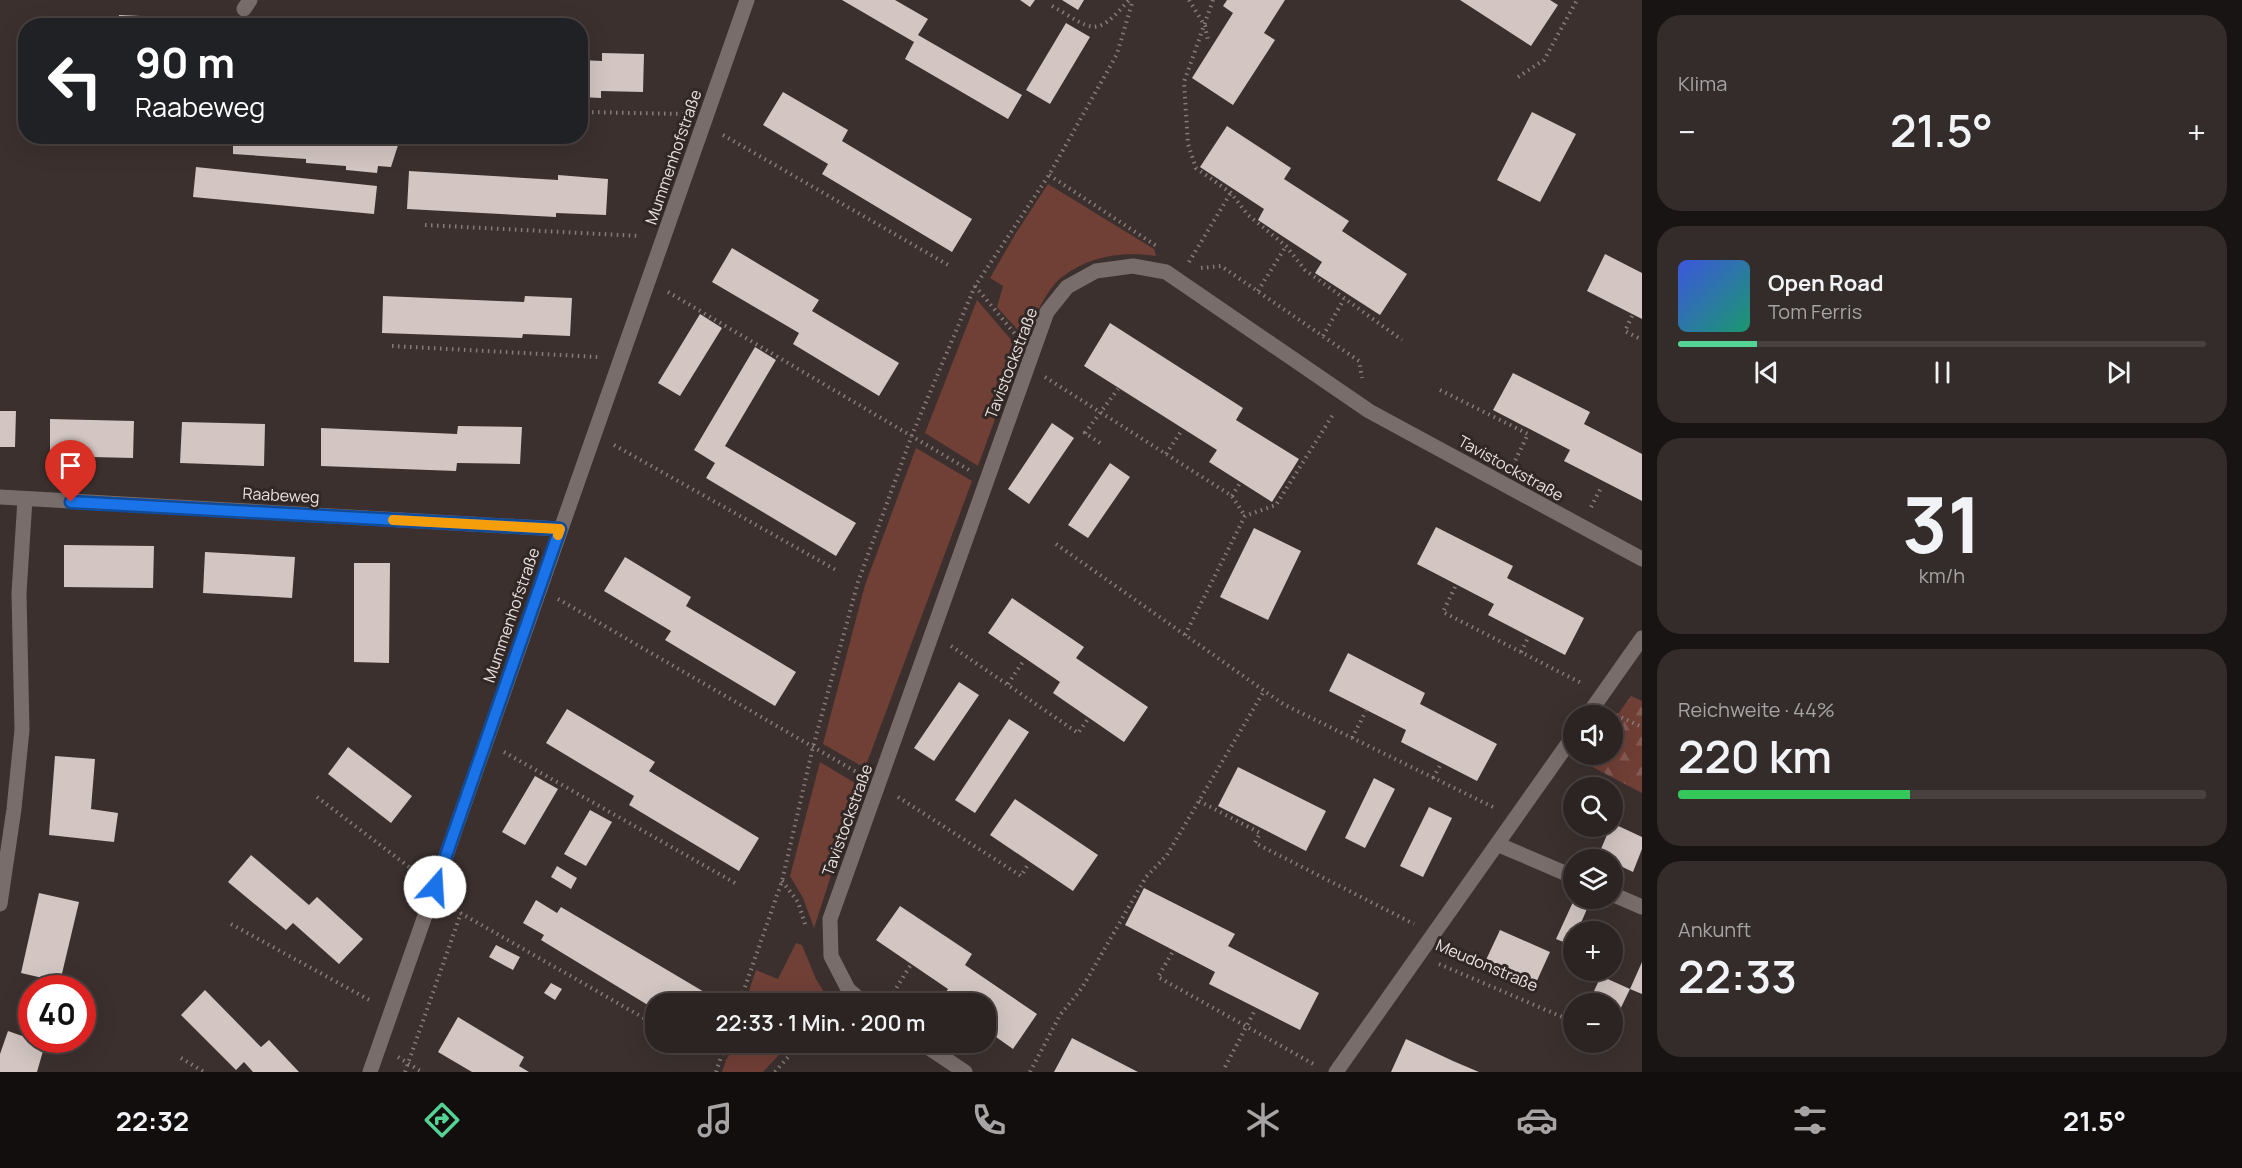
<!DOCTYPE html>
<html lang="de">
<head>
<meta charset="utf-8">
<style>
	:root { --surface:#2c2422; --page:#342c2a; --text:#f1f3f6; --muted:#a6a4a5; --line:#484140; --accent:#54d395 }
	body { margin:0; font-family:Manrope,sans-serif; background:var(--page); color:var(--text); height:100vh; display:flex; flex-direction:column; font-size:22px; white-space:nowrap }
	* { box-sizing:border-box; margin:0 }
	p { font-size:20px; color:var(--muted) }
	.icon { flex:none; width:33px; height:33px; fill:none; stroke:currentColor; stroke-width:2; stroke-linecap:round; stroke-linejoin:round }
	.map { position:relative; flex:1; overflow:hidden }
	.sheet { display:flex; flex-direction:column; gap:15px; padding:15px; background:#181413; width:600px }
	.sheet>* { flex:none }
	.top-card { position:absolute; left:18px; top:18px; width:570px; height:126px; border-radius:24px; box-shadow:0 6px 24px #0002,0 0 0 2px var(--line); background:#202124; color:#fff; overflow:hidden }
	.fabs { position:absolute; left:1563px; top:705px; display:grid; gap:12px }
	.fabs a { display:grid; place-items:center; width:60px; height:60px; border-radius:50%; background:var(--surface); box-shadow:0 6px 24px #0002,0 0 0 2px var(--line); font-size:30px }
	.speed { position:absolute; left:18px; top:975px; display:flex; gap:12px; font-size:30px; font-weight:700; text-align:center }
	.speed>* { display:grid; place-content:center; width:78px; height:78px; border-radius:50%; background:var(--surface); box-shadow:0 6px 24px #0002,0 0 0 2px var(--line); line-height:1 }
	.speed .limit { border:9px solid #d22; background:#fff; color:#111 }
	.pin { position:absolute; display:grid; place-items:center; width:51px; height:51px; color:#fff; margin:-62px -26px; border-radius:50% 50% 50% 0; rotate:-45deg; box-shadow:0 0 6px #0007 }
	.pin .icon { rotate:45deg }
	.me { position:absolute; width:66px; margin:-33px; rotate:19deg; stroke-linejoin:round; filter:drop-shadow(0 0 4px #0008) }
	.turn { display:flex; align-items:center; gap:21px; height:126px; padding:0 18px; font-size:27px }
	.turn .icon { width:78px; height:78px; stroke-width:2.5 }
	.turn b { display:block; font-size:42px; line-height:51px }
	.big { font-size:45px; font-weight:600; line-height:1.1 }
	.sheet .card { flex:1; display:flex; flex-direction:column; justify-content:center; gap:9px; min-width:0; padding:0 21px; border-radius:24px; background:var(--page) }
	.sheet .dial { align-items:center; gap:0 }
	.dial b { font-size:78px; line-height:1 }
	.song { display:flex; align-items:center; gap:18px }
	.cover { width:72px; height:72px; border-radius:9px; background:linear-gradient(135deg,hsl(230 70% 55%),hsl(160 70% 35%)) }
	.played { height:6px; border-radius:3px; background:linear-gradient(90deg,var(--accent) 15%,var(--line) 15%) }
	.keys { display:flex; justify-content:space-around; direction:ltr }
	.heat { display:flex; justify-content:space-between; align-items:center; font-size:33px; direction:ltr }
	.charge { height:9px; border-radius:4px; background:linear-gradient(90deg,#34c759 44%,var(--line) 0) }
	.trip { position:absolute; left:645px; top:993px; width:351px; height:60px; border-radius:24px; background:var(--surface); box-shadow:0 6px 24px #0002,0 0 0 2px var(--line); font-weight:600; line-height:60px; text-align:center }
	.menu { display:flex; height:96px; justify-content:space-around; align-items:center; background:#120e0e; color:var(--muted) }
	.menu .icon { width:42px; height:42px }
	.menu .on { color:var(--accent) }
	.menu b { font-size:27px; color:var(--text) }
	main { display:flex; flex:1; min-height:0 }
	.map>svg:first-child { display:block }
	.green { fill:#703f36 }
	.forest { fill:url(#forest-firs) }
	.building { fill:#d2c5c2 }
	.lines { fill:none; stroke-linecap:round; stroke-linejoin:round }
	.path { stroke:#867d7b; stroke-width:4; stroke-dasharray:1.5 4.5; stroke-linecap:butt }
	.minor { stroke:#796d6b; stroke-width:15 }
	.route-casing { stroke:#114b97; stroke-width:15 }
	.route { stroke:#1a73e8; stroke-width:10 }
	.slow { stroke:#f59e0b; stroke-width:10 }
	.labels { text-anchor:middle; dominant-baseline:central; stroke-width:6; stroke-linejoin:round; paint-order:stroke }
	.street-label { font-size:16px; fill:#e8e1e0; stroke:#312725 }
</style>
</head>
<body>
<main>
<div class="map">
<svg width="1642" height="1072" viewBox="0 0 1642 1072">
	<defs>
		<pattern id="forest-firs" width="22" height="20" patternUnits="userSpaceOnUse" patternTransform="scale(1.5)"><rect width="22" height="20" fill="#703f36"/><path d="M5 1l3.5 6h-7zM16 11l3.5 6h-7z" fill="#845a53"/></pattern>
	</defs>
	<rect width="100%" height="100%" fill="#3b302e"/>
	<path class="green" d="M1048,184L1154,249L1156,256C1122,251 1089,256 1062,277C1045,291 1034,319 1025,338L997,307L1003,286L990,278L1016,233Z
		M977,300L1020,350L978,466L925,433Z
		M916,448L972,481L865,768L823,744L865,585Z
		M820,762L860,786L814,928L803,898L790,876Z
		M796,943L802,945L816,979L827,997L823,1003H745L756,970L778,979Z
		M737,1043V1042L790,1043L763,1072H722L726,1060Z"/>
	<path class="forest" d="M1631,696L1642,701V793L1583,762L1589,755L1612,754L1613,721Z"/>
	<path class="building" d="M842,0H895L928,19L918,35L1022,95L1008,119L905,59L914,42Z
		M1020,0H1035L1030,7Z
		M1062,0H1084L1078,10Z
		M1227,0H1285L1264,33L1275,40L1233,105L1192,78L1233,13L1223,6Z
		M1460,0H1550L1558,5L1531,46Z
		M119,15L185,18V26H118Z
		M1066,23L1090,37L1050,104L1026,90Z
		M602,53L644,54L643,92L601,91V98L580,97V60L602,61Z
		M783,92L848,130L842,141L972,219L952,252L822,174L828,164L763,125Z
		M1532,112L1576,134L1540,202L1497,180Z
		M1227,126L1291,168L1284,179L1349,221L1342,231L1407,274L1380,315L1315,273L1322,262L1258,220L1264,209L1200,167Z
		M233,136H401L391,167L378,166L377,173L346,170V166L306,163V159L233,154Z
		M196,167L377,186L374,214L193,197Z
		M409,171L558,180V175L608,179L606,215L556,213V217L407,209Z
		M732,248L819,300L812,311L899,363L879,396L793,344L799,333L712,282Z
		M1605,254L1642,273V319L1587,291Z
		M383,296L524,302L525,296L572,298L570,336L523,334L522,338L382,333Z
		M700,314L722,328L680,396L658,383Z
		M1110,323L1243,408L1236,420L1299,459L1272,502L1209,462L1217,450L1084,366Z
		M755,347L776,360L725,446L856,523L836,556L706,478L715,463L694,450Z
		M1513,373L1590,412L1584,424L1642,454V501L1564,461L1570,450L1493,410Z
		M0,411H16L15,447H0Z
		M50,419L134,421L133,458L50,456Z
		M182,422L265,424L264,466L180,463Z
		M1052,423L1074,438L1029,504L1008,489Z
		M458,426L522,427L520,464L457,463L456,471L321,466V428L457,434Z
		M1110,463L1130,477L1088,538L1068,525Z
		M1436,527L1513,566L1507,578L1584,618L1565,655L1488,615L1494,604L1417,564Z
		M1254,528L1301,551L1268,620L1220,597Z
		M64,545L154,546L153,588L64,587Z
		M205,552L295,557L292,598L203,593Z
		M625,557L691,597L686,606L796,672L775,706L665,640L671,631L604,591Z
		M354,563H390L389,663L354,662Z
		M1012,598L1084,647L1076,658L1148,707L1124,742L1053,693L1060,682L988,633Z
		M1348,653L1425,693L1420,704L1497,744L1477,781L1401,742L1406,730L1329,691Z
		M959,682L979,695L934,761L914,748Z
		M567,709L655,762L649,771L759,838L739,871L629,805L634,796L546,743Z
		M1009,719L1029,732L975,813L955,800Z
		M348,747L412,796L391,823L328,774Z
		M55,756L95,759L91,809L118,813L114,842L49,835Z
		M1238,767L1326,811L1306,851L1218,806Z
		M535,776L558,789L525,845L502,832Z
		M1374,778L1395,789L1365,848L1345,838Z
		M1015,799L1098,855L1073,891L990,835Z
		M1429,807L1452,818L1423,877L1400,866Z
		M590,810L612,822L586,866L564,854Z
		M1612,823L1642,837V849L1633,872L1612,862V860H1606L1598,856Z
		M251,855L309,905L317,897L363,939L339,964L293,923L286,930L228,882Z
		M557,866L577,878L571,889L551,877Z
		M1144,888L1235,934L1228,946L1319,993L1300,1030L1209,984L1215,972L1125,925Z
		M39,893L79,902L60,982L21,973Z
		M536,900L557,913L561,907L716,999L713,1004H656V1010L541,940L544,935L523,923Z
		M1573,902L1587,909L1577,932H1574L1571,945L1556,939Z
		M900,906L972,954L965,965L1037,1014L1013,1049L986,1030V1004H947L941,1000L948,989L876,940Z
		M1500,930L1550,952L1535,985L1485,962Z
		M496,945L520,957L513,970L489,957Z
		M1642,962V994L1630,989Z
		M1601,976L1630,989L1615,1020L1612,1019V1004H1588Z
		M551,983L562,989L555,1000L544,993Z
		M205,990L261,1047L269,1040L299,1072H253L244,1062L236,1070L181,1015Z
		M458,1017L524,1057L519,1066L529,1072H472L438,1052Z
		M8,1031L45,1044L37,1072H0V1054Z
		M1072,1038L1138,1072H1054Z
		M1406,1039L1453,1061L1479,1072H1391Z"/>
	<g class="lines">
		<path class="path" d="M1189,0L1205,26L1208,41
			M1213,0L1184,82L1188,144L1196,168L1231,193L1248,215L1286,246L1305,270L1402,340
			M1052,6C1093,29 1094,40 1129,0
			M1518,77L1544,60L1577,0
			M580,112L685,114
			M723,135L950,266
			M1049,175L1158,247
			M425,225L640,236
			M1189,262L1230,194
			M1201,268L1221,266L1359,361L1362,378
			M975,286L1015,334
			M1258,291L1286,246
			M668,292L969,470
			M1632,316L1625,331L1642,340
			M1323,336L1344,299
			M392,346L598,357
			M1045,377L1232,496L1245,516
			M1440,390L1528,434L1514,463
			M1100,443L1085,433L1118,389
			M614,445L836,570
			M1166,454L1182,430
			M1232,496L1240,483
			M1591,507L1602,486
			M1056,544L1283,704L1497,809
			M1455,587L1443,612L1583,684
			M558,599L858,773
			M1185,635L1245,516L1276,505L1334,413
			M951,646L1078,733L1088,719
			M1521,652L1528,638
			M1008,684L1024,660
			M1616,715L1642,727
			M1352,738L1366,711
			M504,752L735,883
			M1433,778L1441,764
			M317,797L417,873
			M898,797L1021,876L1029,863
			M1199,801L1260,833L1255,843L1414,924
			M782,881L798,902L806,927
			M450,907L656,1025
			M231,924L373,1002
			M1172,953L1158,977L1317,1066
			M1439,964L1574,1022
			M887,1003L910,966
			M739,1004L782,881L813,747L858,582L912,435L975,286L1049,175L1117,54L1133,0
			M685,1042L689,1044
			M398,1057L422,1072
			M181,1058L204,1072
			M1225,1067L1255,1010
			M405,1072L461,913
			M716,1072L726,1042
			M775,1072L801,1042
			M1030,1072L1060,1015L1082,988L1146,877L1167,855L1264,691"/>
		<path class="minor" d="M244,9L250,0
			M0,497L560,529
			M1587,716L1642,638
			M1497,844L1574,877
			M1612,894L1642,907
			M0,904L14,809L22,730L19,593L25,499
			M865,1004L848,989L831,956L830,919L1047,312L1067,287L1096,271L1133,266L1166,272L1369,411L1642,559
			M920,1042L965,1072
			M370,1072L747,0
			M1336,1072L1574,735"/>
	</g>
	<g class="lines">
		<defs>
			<path id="route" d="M71,502L560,529L435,887"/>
		</defs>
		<use href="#route" class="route-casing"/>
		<use href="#route" class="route"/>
		<path class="slow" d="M393,520L560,529L558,535"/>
	</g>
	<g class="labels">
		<g class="street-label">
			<text transform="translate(673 157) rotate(-71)">Mummenhofstraße</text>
			<text transform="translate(1011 363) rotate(-69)">Tavistockstraße</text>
			<text transform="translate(1511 468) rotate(29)">Tavistockstraße</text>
			<text transform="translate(281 495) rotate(3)">Raabeweg</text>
			<text transform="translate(511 615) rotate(-71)">Mummenhofstraße</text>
			<text transform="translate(847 820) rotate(-70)">Tavistockstraße</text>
			<text transform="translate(1487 965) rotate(23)">Meudonstraße</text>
		</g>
	</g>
</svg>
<div class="fabs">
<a><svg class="icon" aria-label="sound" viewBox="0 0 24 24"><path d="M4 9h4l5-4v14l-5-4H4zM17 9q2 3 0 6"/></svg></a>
<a><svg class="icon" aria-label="search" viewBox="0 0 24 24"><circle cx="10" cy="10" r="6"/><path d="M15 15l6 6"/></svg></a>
<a><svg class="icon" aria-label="layers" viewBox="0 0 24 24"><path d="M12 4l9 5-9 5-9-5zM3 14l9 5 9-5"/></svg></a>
<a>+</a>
<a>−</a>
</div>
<div class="speed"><div class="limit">40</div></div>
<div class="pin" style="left:71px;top:502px;background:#d93025"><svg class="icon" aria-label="arrive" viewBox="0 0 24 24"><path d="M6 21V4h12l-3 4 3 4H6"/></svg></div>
<svg class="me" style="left:435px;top:887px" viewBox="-20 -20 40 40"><circle r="19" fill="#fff"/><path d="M0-13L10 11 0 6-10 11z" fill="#1a73e8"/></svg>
<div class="trip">22:33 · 1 Min. · 200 m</div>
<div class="top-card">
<div class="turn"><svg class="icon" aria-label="left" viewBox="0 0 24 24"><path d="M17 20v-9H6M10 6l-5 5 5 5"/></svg><div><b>90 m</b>Raabeweg</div></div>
</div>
</div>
<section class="sheet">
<div class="card"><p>Klima</p>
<div class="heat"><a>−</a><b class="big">21.5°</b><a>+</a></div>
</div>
<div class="card">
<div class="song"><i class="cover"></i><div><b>Open Road</b><p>Tom Ferris</p></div></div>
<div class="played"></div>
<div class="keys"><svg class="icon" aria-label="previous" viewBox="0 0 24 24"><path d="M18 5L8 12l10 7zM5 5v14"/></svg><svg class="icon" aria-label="pause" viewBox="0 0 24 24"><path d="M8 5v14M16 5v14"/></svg><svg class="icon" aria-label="next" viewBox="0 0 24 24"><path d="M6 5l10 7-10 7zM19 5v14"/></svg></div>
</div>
<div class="card dial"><b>31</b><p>km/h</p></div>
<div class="card"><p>Reichweite · 44%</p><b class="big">220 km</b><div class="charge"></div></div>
<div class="card"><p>Ankunft</p><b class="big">22:33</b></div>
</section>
</main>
<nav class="menu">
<b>22:32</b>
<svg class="icon on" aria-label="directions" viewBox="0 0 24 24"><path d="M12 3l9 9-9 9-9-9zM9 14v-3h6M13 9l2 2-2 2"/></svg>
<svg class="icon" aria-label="music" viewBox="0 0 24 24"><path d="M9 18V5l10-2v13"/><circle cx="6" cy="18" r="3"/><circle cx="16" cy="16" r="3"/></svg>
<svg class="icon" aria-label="phone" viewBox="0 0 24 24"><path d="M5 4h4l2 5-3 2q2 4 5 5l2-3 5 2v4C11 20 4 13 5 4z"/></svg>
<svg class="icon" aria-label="climate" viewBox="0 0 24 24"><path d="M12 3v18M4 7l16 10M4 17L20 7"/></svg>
<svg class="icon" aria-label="car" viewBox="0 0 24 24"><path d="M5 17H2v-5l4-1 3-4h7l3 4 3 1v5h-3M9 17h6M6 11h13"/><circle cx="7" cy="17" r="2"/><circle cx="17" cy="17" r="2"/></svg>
<svg class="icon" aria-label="filters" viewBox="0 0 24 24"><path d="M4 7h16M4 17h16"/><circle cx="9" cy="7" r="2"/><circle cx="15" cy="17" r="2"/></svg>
<b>21.5°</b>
</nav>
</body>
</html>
